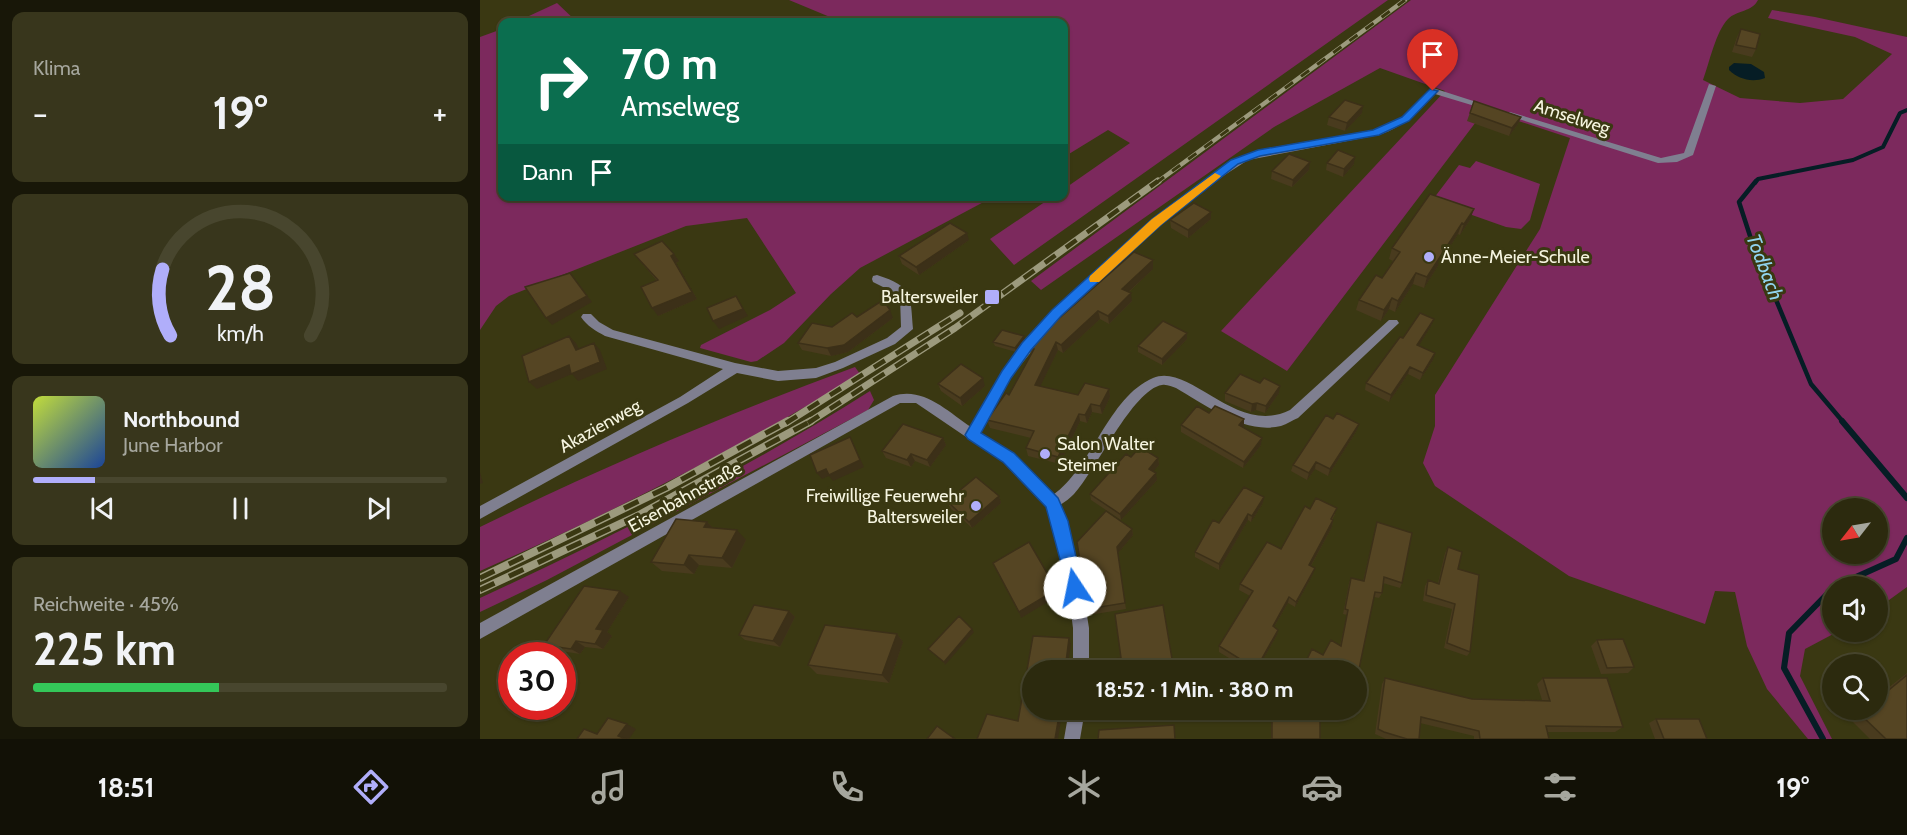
<!DOCTYPE html>
<html lang="de">
<head>
<meta charset="utf-8">
<style>
	:root { --surface:#2c2a0e; --page:#38361c; --text:#f1f3f6; --muted:#a6a79e; --line:#48462e; --accent:#b0aefa }
	body { margin:0; font-family:Cabin,sans-serif; background:var(--page); color:var(--text); height:100vh; display:flex; flex-direction:column; font-size:22px; white-space:nowrap }
	* { box-sizing:border-box; margin:0 }
	p { font-size:20px; color:var(--muted) }
	.icon { flex:none; width:33px; height:33px; fill:none; stroke:currentColor; stroke-width:2; stroke-linecap:round; stroke-linejoin:round }
	.map { position:relative; flex:1; overflow:hidden }
	.sheet { display:flex; flex-direction:column; gap:12px; padding:12px; background:#181708; width:480px }
	.sheet>* { flex:none }
	.top-card { position:absolute; left:18px; top:18px; width:570px; height:183px; border-radius:12px; box-shadow:0 2px 4px #0004,0 0 0 2px var(--line); background:#0b6e4f; color:#fff; overflow:hidden }
	.needle { width:39px; rotate:239deg }
	.fabs { position:absolute; left:1342px; top:498px; display:grid; gap:12px }
	.fabs a { display:grid; place-items:center; width:66px; height:66px; border-radius:50%; background:var(--surface); box-shadow:0 2px 4px #0004,0 0 0 2px var(--line); font-size:30px }
	.speed { position:absolute; left:18px; top:642px; display:flex; gap:12px; font-size:30px; font-weight:700; text-align:center }
	.speed>* { display:grid; place-content:center; width:78px; height:78px; border-radius:50%; background:var(--surface); box-shadow:0 2px 4px #0004,0 0 0 2px var(--line); line-height:1 }
	.speed .limit { border:9px solid #d22; background:#fff; color:#111 }
	.pin { position:absolute; display:grid; place-items:center; width:51px; height:51px; color:#fff; margin:-62px -26px; border-radius:50% 50% 50% 0; rotate:-45deg; box-shadow:0 0 6px #0007 }
	.pin .icon { rotate:45deg }
	.me { position:absolute; width:66px; margin:-33px; rotate:349deg; stroke-linejoin:round; filter:drop-shadow(0 0 4px #0008) }
	.turn { display:flex; align-items:center; gap:21px; height:126px; padding:0 24px; font-size:27px }
	.turn .icon { width:78px; height:78px; stroke-width:2.5 }
	.turn b { display:block; font-size:42px; line-height:51px }
	.then { display:flex; align-items:center; height:57px; padding:0 24px; background:#0003; gap:12px; font-size:22px }
	.big { font-size:45px; font-weight:800; line-height:1.1 }
	.sheet .card { flex:1; display:flex; flex-direction:column; justify-content:center; gap:9px; min-width:0; padding:0 21px; border-radius:12px; background:var(--page) }
	.sheet .dial { align-items:center; gap:0 }
	.dial svg { height:156px; overflow:visible; fill:none; stroke:var(--line); stroke-width:7; stroke-linecap:round; text-anchor:middle }
	.dial text { fill:var(--text); stroke:none }
	.song { display:flex; align-items:center; gap:18px }
	.cover { width:72px; height:72px; border-radius:9px; background:linear-gradient(135deg,hsl(70 70% 55%),hsl(220 70% 35%)) }
	.played { height:6px; border-radius:3px; background:linear-gradient(90deg,var(--accent) 15%,var(--line) 15%) }
	.keys { display:flex; justify-content:space-around; direction:ltr }
	.heat { display:flex; justify-content:space-between; align-items:center; font-size:33px; direction:ltr }
	.charge { height:9px; border-radius:4px; background:linear-gradient(90deg,#34c759 45%,var(--line) 0) }
	.trip { position:absolute; left:542px; top:660px; width:345px; height:60px; border-radius:30px; background:var(--surface); box-shadow:0 2px 4px #0004,0 0 0 2px var(--line); font-weight:800; line-height:60px; text-align:center }
	.menu { display:flex; height:96px; justify-content:space-around; align-items:center; background:#121106; color:var(--muted) }
	.menu .icon { width:42px; height:42px }
	.menu .selected { color:var(--accent) }
	.menu b { font-size:27px; color:var(--text) }
	main { display:flex; flex:1; min-height:0 }
	.map>svg:first-child { display:block }
	.green { fill:#7c295d; fill-rule:evenodd }
	.water { fill:#061d25 }
	.lines { fill:none; stroke-linecap:round; stroke-linejoin:round }
	.stream-far2 { stroke:#061d25; stroke-width:4 }
	.stream-far1 { stroke:#061d25; stroke-width:4.5 }
	.stream { stroke:#061d25; stroke-width:6 }
	.minor { fill:#7f7f90; fill-rule:evenodd }
	.rail-far2-casing { stroke:#9c9a7d; stroke-width:4.5 }
	.rail-far1-casing { stroke:#9c9a7d; stroke-width:7 }
	.rail-casing { stroke:#9c9a7d; stroke-width:8 }
	.rail-far2 { stroke:#3a3812; stroke-width:3; stroke-dasharray:10; stroke-linecap:butt }
	.rail-far1 { stroke:#3a3812; stroke-width:4.5; stroke-dasharray:13; stroke-linecap:butt }
	.rail { stroke:#3a3812; stroke-width:5; stroke-dasharray:16; stroke-linecap:butt }
	.wall { fill:#493b1e }
	.shaded-wall { fill:#3c3018 }
	.building { fill:#554523; stroke:#3c3018; stroke-width:1.5 }
	.route { fill:#1a73e8; stroke:#114b97; stroke-width:1.5 }
	.slow { fill:#f59e0b }
	.poi-dot { fill:#b0aefa; stroke:#3a3812; stroke-width:2 }
	.labels { text-anchor:middle; dominant-baseline:central; stroke-width:6; stroke-linejoin:round; paint-order:stroke }
	.street-label { font-size:18px; fill:#f6f5e0; stroke:#3a3812 }
	.poi-label { font-size:18px; fill:#f6f5e0; stroke:#3a3812; text-anchor:start }
	.water-label { font-size:20px; font-style:italic; fill:#91d4ef; stroke:#3a3812 }
</style>
</head>
<body>
<main>
<section class="sheet">
<div class="card"><p>Klima</p>
<div class="heat"><a>−</a><b class="big">19°</b><a>+</a></div>
</div>
<div class="card dial"><svg viewBox="0 0 100 80">
<path d="M14 69A42 42 0 1 1 86 69"/>
<path d="M14 69A42 42 0 0 1 10 35" stroke="#b0aefa"/>
<text x="50" y="56" font-size="32" font-weight="700">28</text>
<text x="50" y="72" font-size="11">km/h</text>
</svg></div>
<div class="card">
<div class="song"><i class="cover"></i><div><b>Northbound</b><p>June Harbor</p></div></div>
<div class="played"></div>
<div class="keys"><svg class="icon" aria-label="previous" viewBox="0 0 24 24"><path d="M18 5L8 12l10 7zM5 5v14"/></svg><svg class="icon" aria-label="pause" viewBox="0 0 24 24"><path d="M8 5v14M16 5v14"/></svg><svg class="icon" aria-label="next" viewBox="0 0 24 24"><path d="M6 5l10 7-10 7zM19 5v14"/></svg></div>
</div>
<div class="card"><p>Reichweite · 45%</p><b class="big">225 km</b><div class="charge"></div></div>
</section>
<div class="map">
<svg width="1427" height="739" viewBox="0 0 1427 739">
	<rect width="100%" height="100%" fill="#3a3812"/>
	<path class="green" d="M309,0H908L534,265L510,239L572,197L584,196V189L650,143L628,130L584,157V22H362Z
		M931,0H1278C1272,12 1257,10 1248,19C1236,31 1229,64 1223,80L1260,98L1320,103L1363,99L1412,54L1375,37L1288,18L1292,10L1335,17L1427,37V587L1398,608V586H1353V632H1357L1325,649L1320,676L1352,739H1328L1287,689L1267,646L1255,592L1235,591L1225,624L1089,576L955,486L943,463L955,426V395L1060,229L1090,138L1005,110L807,371L741,331L965,91L900,68L794,127L561,290L551,281ZM1353,508H1398V554H1353Z
		M77,3L97,22H36Z
		M22,29V196L513,197L380,268L351,294L304,343L277,361L271,362L220,348L221,345L290,310L316,293L267,218L206,226L29,296L16,306L0,330V37Z
		M996,161L1060,184L1050,220L1041,229L1026,227L958,203L954,198L979,165L990,168Z
		M375,367L380,374C258,449 131,513 0,571V527C122,467 247,414 375,367Z
		M390,391L394,400L388,410L67,580L0,612V598C134,536 265,470 390,391Z"/>
	<path class="water" d="M1254,63L1271,64L1284,72L1285,78C1272,83 1258,79 1249,70V67Z"/>
	<g class="lines">
		<path class="stream-far2" d="M1275,183L1278,179L1373,160L1403,147L1420,113L1427,110"/>
		<path class="stream-far1" d="M1276,181L1259,202L1272,242L1331,384L1364,423"/>
		<path class="stream" d="M1362,421L1427,498
			M1356,586L1416,559L1427,538
			M1343,739L1304,668L1309,633L1353,588"/>
		<path class="minor" d="M1229,84L1236,86L1213,155L1197,162L1178,163L1023,114L1030,112L1181,158L1204,153Z
			M953,88L1012,107L1008,110L955,94C936,113 925,126 899,135L768,160L726,187L680,224L580,316L531,377L501,433L533,454L573,495C612,468 628,397 673,378C710,362 756,437 810,410L909,320H917L919,323L818,418C813,420 807,424 801,426C764,435 726,405 696,388C692,387 687,384 682,385C653,389 615,472 594,494C590,498 585,502 580,505L599,567L609,628V670H593V628L585,567L566,506L523,462L436,403H420L0,639V623L413,396C443,386 467,411 491,427L523,371L572,310L672,220L720,183L762,156L894,131L910,125L922,117Z
			M397,275C434,287 430,295 433,329L415,344L363,368L336,378L298,381L257,373L208,403L0,519V506L200,397L243,369L125,336C116,331 107,326 101,317L103,314H111L119,322L133,330L255,363L298,371L336,368L355,362L407,338L421,327L420,297L415,293L393,282L392,279L393,276Z
			M589,710H605L600,739H584Z"/>
		<defs>
			<path id="rail-far2" d="M676,183L925,0"/>
			<path id="rail-far1" d="M306,423L480,313
				M328,423L475,328L678,181"/>
			<path id="rail" d="M0,578L186,488L308,421
				M0,590L161,514L331,421"/>
		</defs>
		<use href="#rail-far2" class="rail-far2-casing"/>
		<use href="#rail-far1" class="rail-far1-casing"/>
		<use href="#rail" class="rail-casing"/>
		<use href="#rail-far2" class="rail-far2"/>
		<use href="#rail-far1" class="rail-far1"/>
		<use href="#rail" class="rail"/>
	</g>
	<path class="wall" d="M1261,29L1276,49L1272,57L1252,52L1257,37Z
		M994,101L1041,117L1038,124L1029,136L987,121Z
		M882,113L865,131L847,125L849,117Z
		M847,163L874,164L863,177L846,170Z
		M829,170L812,187L791,179L792,171Z
		M731,212V219L708,238L691,228L690,220Z
		M990,220L980,235L978,234L944,288L933,284L915,312L909,309L901,321L876,310L879,300L902,278L913,261L909,259L912,248Z
		M489,240L439,275L422,264L419,256Z
		M154,254L199,261L196,263L217,299L178,316L177,281Z
		M673,269L649,292L652,301L629,324L620,319L583,353L578,350L560,386L598,395L629,389L630,397L622,414L612,412L607,423L600,421L580,464L548,456L546,448L551,438L510,428L507,420L529,395L551,355L549,348Z
		M377,317L413,318L368,352L351,356L322,350L318,343L352,327Z
		M954,319L951,326L939,345L953,360L940,380L928,374L909,402L885,390L886,383L923,338Z
		M707,339L682,365L658,352V346Z
		M545,340L536,352L515,346L513,342Z
		M458,384L505,386L482,406L461,391Z
		M745,393H799L785,413L776,410L771,412L745,401Z
		M729,413L764,419V426L762,427L781,445L763,468L701,432V425Z
		M877,430L848,476L835,469L827,480L811,471L813,465Z
		M463,438L466,445L450,467L435,461L431,467L406,458L402,451Z
		M678,458L679,465L673,471L677,480L641,520L611,500L610,494Z
		M519,496L521,503L492,528L470,508L467,501Z
		M783,503L771,522L768,520L739,570L715,557V552L739,523Z
		M830,509L855,514L852,520H853L852,527L831,566L833,574L815,607L808,603L794,627L798,630L797,635L777,670H769L739,652V646L770,596L759,590L760,584L801,549Z
		M227,522L233,528L266,540L252,568L219,565L214,574L182,571L171,562Z
		M897,522L922,583L920,588L903,583L902,593L899,598L894,597L878,674L876,678V670H822L843,655L860,645L867,615L863,614L869,583L871,578L883,581Z
		M652,529L653,535L638,553L646,609L609,615L597,542Z
		M968,547L978,569L990,652L987,656L964,648L972,609L943,601L945,586L948,580L958,583L965,553Z
		M149,597L127,632L132,636L123,649L105,647L100,654L74,650L64,645Z
		M309,611L315,617L300,647L265,640L259,635Z
		M417,634L423,642L409,683L337,674L328,665Z
		M1117,640L1154,667L1148,673L1121,674L1111,646Z
		M693,665V670H633Z
		M1427,673V739H1390L1370,719L1381,710H1398V696Z
		M905,678L992,699L1062,700L1057,684L1063,678L1143,727L1135,732H1067L1069,739H994V736L940,723L939,739H906L895,734L902,684Z
		M792,714L840,739H791V719Z
		M1176,719L1227,739H1175L1169,723Z"/>
	<path class="shaded-wall" d="M883,106L882,113L865,131L867,123Z
		M1041,117L1038,124L1029,136L1032,128Z
		M875,157L874,164L863,177L864,169Z
		M830,162L829,170L812,187L813,180Z
		M994,209L990,220L980,235L984,224Z
		M731,212V219L708,238V230Z
		M982,223L978,234L944,288L947,277Z
		M487,233L489,240L439,275L436,267Z
		M194,254L199,261L196,263L217,299L178,316L172,308L191,256Z
		M673,260V269L643,297L642,289Z
		M90,273L112,302L72,325L66,318Z
		M936,273L933,284L915,312L918,301Z
		M651,293L652,301L629,324L628,316Z
		M256,296L268,316L239,329L233,321Z
		M912,298L909,309L901,321L904,310Z
		M410,310L413,318L368,352L351,356L347,348Z
		M618,311L620,319L583,353L581,345Z
		M954,319L951,326L935,352L937,345Z
		M707,333V339L682,365V359Z
		M89,336L96,343L103,357L96,350Z
		M544,336L545,340L536,352L535,348Z
		M576,342L578,350L557,393L555,385Z
		M114,343L120,350L127,369L98,381L92,374L57,389L49,382L89,365Z
		M955,353L953,360L940,380L943,373Z
		M930,367L928,374L909,402L911,395Z
		M503,378L505,386L482,406L480,398Z
		M800,386L799,393L785,413L786,406Z
		M629,389L630,397L622,414L620,406Z
		M777,403L776,410L771,412L772,404Z
		M611,404L612,412L607,423L605,415Z
		M599,414L600,421L580,464L578,457Z
		M764,419V426L759,432V425Z
		M879,424L877,430L848,476L850,469Z
		M370,437L384,467L353,481L349,476L342,479L337,473Z
		M463,438L466,445L450,467L447,460Z
		M782,438L781,445L763,468L764,462Z
		M431,454L435,461L431,467L427,460Z
		M678,458L679,465L670,475L669,469Z
		M836,462L835,469L827,480L829,473Z
		M0,472L3,483L0,484Z
		M676,473L677,480L641,520L640,514Z
		M519,496L521,503L492,528L489,522Z
		M784,497L783,503L771,522L772,516Z
		M768,514V520L739,570V564Z
		M853,520L852,527L828,571L829,565Z
		M227,522L237,532L224,527Z
		M652,529L653,535L638,553L646,609L637,547Z
		M257,530L266,540L252,568L242,558Z
		M209,555L219,565L214,574L204,565Z
		M835,568L833,574L815,607L816,602Z
		M574,585L576,591V597L541,618L539,612Z
		M140,591L149,597L127,632L132,636L123,649L115,644L116,629Z
		M809,597L808,603L791,632L793,626Z
		M309,611L315,617L300,647L293,641Z
		M492,629L494,632L465,665L464,662Z
		M798,630L797,635L777,670H776Z
		M417,634L423,642L409,683L402,675Z
		M589,638L591,644L587,670H585Z
		M96,641L105,647L100,654L91,649Z
		M580,710H583L581,720L578,739H575Z
		M147,724L156,729L149,739H144L138,736Z"/>
	<path class="building" d="M1261,29L1280,34L1276,49L1256,45Z
		M865,100L883,106L867,123L849,117Z
		M994,101L1041,117L1032,128L990,113Z
		M858,150L875,157L864,169L847,163Z
		M809,154L830,162L813,180L792,171Z
		M950,194L994,209L984,224L982,223L947,277L936,273L918,301L912,298L904,310L879,300L896,275L902,278L920,252L912,248Z
		M714,203L731,212L708,230L690,220Z
		M470,223L487,233L436,267L419,256Z
		M182,241L194,254L191,256L212,292L172,308L161,287L178,280L154,254Z
		M654,252L673,260L642,289L651,293L628,316L618,311L581,345L576,342L555,385L598,395L605,383L629,389L620,406L611,404L605,415L599,414L578,457L546,448L554,431L507,420L526,393L529,395L554,349L549,348L559,336Z
		M90,273L107,296L66,318L45,287Z
		M256,296L263,309L233,321L227,308Z
		M403,300L410,310L364,345L347,348L318,343L332,323L352,327L372,313L377,317Z
		M940,313L954,319L937,345L955,353L943,373L930,367L911,395L886,383L920,337L923,338Z
		M683,321L707,333L682,359L658,346Z
		M522,330L544,336L535,348L513,342Z
		M89,336L96,350L114,343L120,362L91,374L89,365L49,382L42,356Z
		M481,364L503,378L480,398L458,384Z
		M760,374L780,383L784,378L800,386L786,406L777,403L772,404L745,393Z
		M717,406L729,413L735,406L764,419L759,425L782,438L764,462L701,425Z
		M857,413L879,424L850,469L836,462L829,473L813,465L846,415L853,419Z
		M423,424L463,438L447,460L431,454L427,460L402,451Z
		M370,437L380,460L349,475L346,469L337,473L330,455Z
		M660,447L678,458L669,469L676,473L640,514L610,494L646,454L651,457Z
		M496,477L519,496L489,522L467,501Z
		M764,487L784,497L772,516L768,514L739,564L715,552L733,520L739,523Z
		M836,498L857,508L851,519L853,520L829,565L835,568L816,602L809,597L793,626L798,630L776,669L739,646L773,591L760,584L787,542L801,549L825,506L830,509Z
		M626,511L652,529L637,547L645,603L608,609L597,542Z
		M196,519L227,522L224,527L257,530L242,558L209,555L204,565L171,562Z
		M897,522L932,533L922,583L904,577L902,593L895,592L878,674L876,673V670H871L868,669L867,670H822L832,649L843,655L851,640L861,646L868,610L865,609L871,578L884,581Z
		M549,542L574,585V591L539,612L513,563Z
		M968,547L982,552L978,569L999,575L990,652L967,643L975,604L946,595L948,580L959,584Z
		M104,586L140,591L116,629L123,630L115,644L96,641L91,649L64,645Z
		M274,605L309,611L293,641L259,635Z
		M683,605L693,665L666,670H633L635,659L641,658L635,614Z
		M479,616L492,629L464,662L448,649Z
		M345,625L417,634L402,675L328,665Z
		M553,636L589,638L585,670H552V710H580L575,739H497L507,714L538,721Z
		M1143,639L1154,667L1127,668L1117,640Z
		M1427,675V739H1406L1380,714L1386,710H1398V699Z
		M905,678L992,699L1070,701L1063,678H1127L1143,727L1066,726L1069,739H1000L999,731L941,717L939,739H927L904,732L898,729Z
		M792,714L840,718V739H792Z
		M128,718L147,724L138,736L146,739H97L104,729L117,734Z
		M1176,719H1219L1227,739H1184Z
		M694,725L695,739H618L619,730Z
		M457,726L475,739H447Z"/>
	<path class="route" d="M950,89L958,91L929,121L899,135L780,156L758,164L681,225L581,316L551,350L531,378L501,433L534,453L578,498L588,521L603,588L601,593L595,595L589,593L566,507L523,462L488,439L485,435L522,371L542,343L572,310L672,219L751,160L778,150L893,130L922,117Z"/>
	<path class="slow" d="M735,173L741,176L739,178L681,225L619,282H610L609,279L610,276L672,219Z"/>
	<g class="poi-dot">
		<circle cx="949" cy="257" r="6"/>
		<rect x="504" y="289" width="16" height="16" rx="3"/>
		<circle cx="565" cy="454" r="6"/>
		<circle cx="496" cy="506" r="6"/>
	</g>
	<g class="labels">
		<g class="street-label">
			<text transform="translate(1092 117) rotate(18)">Amselweg</text>
			<text transform="translate(120 426) rotate(-29)">Akazienweg</text>
			<text transform="translate(205 497) rotate(-29)">Eisenbahnstraße</text>
		</g>
		<g class="poi-label">
			<text x="961" y="257">Änne-Meier-Schule</text>
			<text x="498" y="297" text-anchor="end">Baltersweiler</text>
			<text x="577" y="444">Salon Walter<tspan x="577" dy="21">Steimer</tspan></text>
			<text x="484" y="496" text-anchor="end">Freiwillige Feuerwehr<tspan x="484" dy="21">Baltersweiler</tspan></text>
		</g>
		<g class="water-label">
			<text transform="translate(1285 267) rotate(69)">Todbach</text>
		</g>
	</g>
</svg>
<div class="fabs">
<a><svg class="needle" viewBox="-14 -14 28 28"><path d="M0-13l5 13h-10z" fill="#e53935"/><path d="M0 13l5-13h-10z" fill="#a6a79e"/></svg></a>
<a><svg class="icon" aria-label="sound" viewBox="0 0 24 24"><path d="M4 9h4l5-4v14l-5-4H4zM17 9q2 3 0 6"/></svg></a>
<a><svg class="icon" aria-label="search" viewBox="0 0 24 24"><circle cx="10" cy="10" r="6"/><path d="M15 15l6 6"/></svg></a>
</div>
<div class="speed"><div class="limit">30</div></div>
<div class="pin" style="left:953px;top:91px;background:#d93025"><svg class="icon" aria-label="arrive" viewBox="0 0 24 24"><path d="M6 21V4h12l-3 4 3 4H6"/></svg></div>
<svg class="me" style="left:595px;top:588px" viewBox="-20 -20 40 40"><circle r="19" fill="#fff"/><path d="M0-13L10 11 0 6-10 11z" fill="#1a73e8"/></svg>
<div class="trip">18:52 · 1 Min. · 380 m</div>
<div class="top-card">
<div class="turn"><svg class="icon" aria-label="right" viewBox="0 0 24 24"><path d="M7 20v-9h11M14 6l5 5-5 5"/></svg><div><b>70 m</b>Amselweg</div></div>
<div class="then">Dann<svg class="icon" aria-label="arrive" viewBox="0 0 24 24"><path d="M6 21V4h12l-3 4 3 4H6"/></svg></div>
</div>
</div>
</main>
<nav class="menu">
<b>18:51</b>
<svg class="icon selected" aria-label="directions" viewBox="0 0 24 24"><path d="M12 3l9 9-9 9-9-9zM9 14v-3h6M13 9l2 2-2 2"/></svg>
<svg class="icon" aria-label="music" viewBox="0 0 24 24"><path d="M9 18V5l10-2v13"/><circle cx="6" cy="18" r="3"/><circle cx="16" cy="16" r="3"/></svg>
<svg class="icon" aria-label="phone" viewBox="0 0 24 24"><path d="M5 4h4l2 5-3 2q2 4 5 5l2-3 5 2v4C11 20 4 13 5 4z"/></svg>
<svg class="icon" aria-label="climate" viewBox="0 0 24 24"><path d="M12 3v18M4 7l16 10M4 17L20 7"/></svg>
<svg class="icon" aria-label="car" viewBox="0 0 24 24"><path d="M5 17H2v-5l4-1 3-4h7l3 4 3 1v5h-3M9 17h6M6 11h13"/><circle cx="7" cy="17" r="2"/><circle cx="17" cy="17" r="2"/></svg>
<svg class="icon" aria-label="filters" viewBox="0 0 24 24"><path d="M4 7h16M4 17h16"/><circle cx="9" cy="7" r="2"/><circle cx="15" cy="17" r="2"/></svg>
<b>19°</b>
</nav>
</body>
</html>
